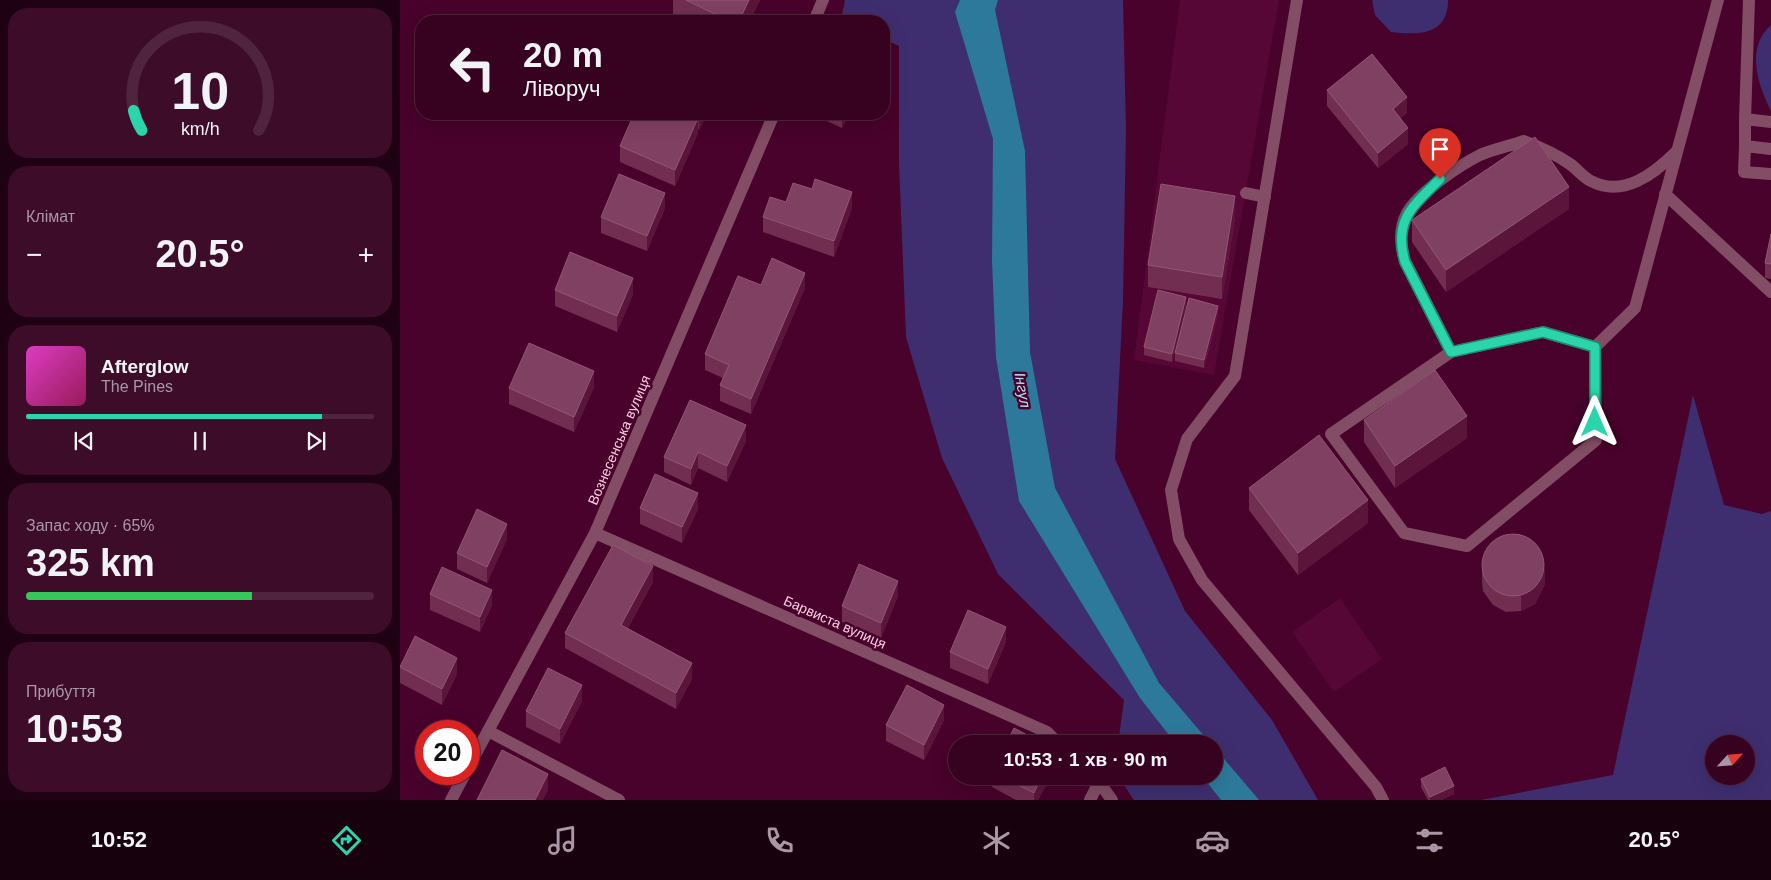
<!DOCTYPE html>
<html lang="uk">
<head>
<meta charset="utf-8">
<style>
	:root { --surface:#360220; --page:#3d0c29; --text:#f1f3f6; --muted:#aa97a5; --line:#50243e; --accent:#2ad5ac }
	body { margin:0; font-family:Helvetica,sans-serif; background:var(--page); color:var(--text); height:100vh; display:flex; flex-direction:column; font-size:19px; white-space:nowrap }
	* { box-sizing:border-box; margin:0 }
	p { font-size:16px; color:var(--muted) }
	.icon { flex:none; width:28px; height:28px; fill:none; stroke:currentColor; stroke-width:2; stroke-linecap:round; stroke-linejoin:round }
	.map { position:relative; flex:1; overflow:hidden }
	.sheet { display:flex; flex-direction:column; gap:8px; padding:8px; background:#1e0112; width:400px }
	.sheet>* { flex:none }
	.banner { position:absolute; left:15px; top:15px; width:475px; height:105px; border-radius:20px; box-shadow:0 5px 20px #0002,0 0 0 1px var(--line); background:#360220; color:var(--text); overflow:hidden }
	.needle { width:32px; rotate:64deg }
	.controls { position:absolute; left:1305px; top:735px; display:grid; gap:10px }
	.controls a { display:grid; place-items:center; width:50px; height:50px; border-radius:50%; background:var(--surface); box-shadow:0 5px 20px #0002,0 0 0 1px var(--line); font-size:25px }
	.speed { position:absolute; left:15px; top:720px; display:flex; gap:10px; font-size:25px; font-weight:700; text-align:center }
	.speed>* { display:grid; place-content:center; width:65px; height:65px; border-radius:50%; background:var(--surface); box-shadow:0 5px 20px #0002,0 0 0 1px var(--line); line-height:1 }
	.speed .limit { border:8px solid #d22; background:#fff; color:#111 }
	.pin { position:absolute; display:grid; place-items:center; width:42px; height:42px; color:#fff; margin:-51px -21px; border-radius:50% 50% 50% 0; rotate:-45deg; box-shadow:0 0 5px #0007 }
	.pin .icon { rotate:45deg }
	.me { position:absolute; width:55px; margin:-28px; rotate:0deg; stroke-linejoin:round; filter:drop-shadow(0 0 4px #0008) }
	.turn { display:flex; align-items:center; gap:18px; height:105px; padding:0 25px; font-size:22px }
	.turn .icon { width:65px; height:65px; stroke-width:2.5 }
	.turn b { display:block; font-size:35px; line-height:42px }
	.big { font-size:38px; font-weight:600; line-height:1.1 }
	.sheet .tile { flex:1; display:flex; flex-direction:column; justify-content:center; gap:8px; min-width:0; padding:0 18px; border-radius:20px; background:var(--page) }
	.sheet .dial { align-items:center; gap:0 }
	.dial svg { height:130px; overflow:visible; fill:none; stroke:var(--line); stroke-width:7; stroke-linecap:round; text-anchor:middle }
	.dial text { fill:var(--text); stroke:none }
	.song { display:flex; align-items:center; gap:15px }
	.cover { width:60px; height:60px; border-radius:8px; background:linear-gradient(135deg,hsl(310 70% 55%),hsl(330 70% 35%)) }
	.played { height:5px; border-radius:2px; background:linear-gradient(90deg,var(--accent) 85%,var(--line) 85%) }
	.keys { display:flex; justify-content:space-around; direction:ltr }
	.heat { display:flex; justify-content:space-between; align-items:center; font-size:28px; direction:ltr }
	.charge { height:8px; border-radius:4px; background:linear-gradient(90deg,#34c759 65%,var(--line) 0) }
	.trip { position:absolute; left:548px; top:735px; width:275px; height:50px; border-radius:25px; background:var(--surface); box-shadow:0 5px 20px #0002,0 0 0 1px var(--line); font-weight:600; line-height:50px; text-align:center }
	.dock { display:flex; height:80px; justify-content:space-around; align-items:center; background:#16010d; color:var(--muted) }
	.dock .icon { width:35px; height:35px }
	.dock .on { color:var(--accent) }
	.dock b { font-size:22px; color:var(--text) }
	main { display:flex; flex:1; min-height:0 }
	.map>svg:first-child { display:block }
	.built { fill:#560735 }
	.green { fill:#3e2e6f; fill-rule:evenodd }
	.water { fill:#2d799b }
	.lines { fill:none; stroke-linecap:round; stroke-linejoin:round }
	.service { stroke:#824d65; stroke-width:12 }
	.minor { stroke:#824d65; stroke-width:12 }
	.wall { fill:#712e51 }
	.shaded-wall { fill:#5b153b }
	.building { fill:#804061; stroke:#935675 }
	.route-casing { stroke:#1b8a70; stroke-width:12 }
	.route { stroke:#2ad5ac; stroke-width:9 }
	.labels { text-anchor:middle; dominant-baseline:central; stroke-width:5; stroke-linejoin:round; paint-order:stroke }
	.street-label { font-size:14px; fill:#fbd0e2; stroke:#48022b }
	.water-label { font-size:15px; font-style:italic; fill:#b4e0f8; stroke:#48022b }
</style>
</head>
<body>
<main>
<section class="sheet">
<div class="tile dial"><svg viewBox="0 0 100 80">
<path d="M14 69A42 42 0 1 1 86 69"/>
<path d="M14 69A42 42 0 0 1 9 57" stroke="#2ad5ac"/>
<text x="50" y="56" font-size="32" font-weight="700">10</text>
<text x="50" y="72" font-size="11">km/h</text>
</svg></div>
<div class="tile"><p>Клімат</p>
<div class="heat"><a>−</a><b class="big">20.5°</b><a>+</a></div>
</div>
<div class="tile">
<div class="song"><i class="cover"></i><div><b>Afterglow</b><p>The Pines</p></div></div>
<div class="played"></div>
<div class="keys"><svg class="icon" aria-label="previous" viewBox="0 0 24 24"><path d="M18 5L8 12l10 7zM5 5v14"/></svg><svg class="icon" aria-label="pause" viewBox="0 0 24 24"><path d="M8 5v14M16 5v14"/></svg><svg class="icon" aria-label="next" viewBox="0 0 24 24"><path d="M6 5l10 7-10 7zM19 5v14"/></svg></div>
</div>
<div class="tile"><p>Запас ходу · 65%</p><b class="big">325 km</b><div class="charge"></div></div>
<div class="tile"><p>Прибуття</p><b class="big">10:53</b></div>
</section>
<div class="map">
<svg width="1371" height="800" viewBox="0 0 1371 800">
	<rect width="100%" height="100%" fill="#48022b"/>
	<path class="built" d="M780,0H879L814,375L734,360Z
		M940,598L982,659L934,692L892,632Z"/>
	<path class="green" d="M445,0H723L726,130L723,300L715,459L785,611L872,720L918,800H734L718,776H814V744H718L724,700L598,574L542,458L506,337L499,163V46L484,39V21H446L441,19Z
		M972,0H1048C1048,36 1018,35 991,32L975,15Z
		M1371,25V111C1358,85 1345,48 1371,25Z
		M1293,395L1324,505L1362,514L1371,511V800H1081L1213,775ZM1314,744H1346V776H1314Z"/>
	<path class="water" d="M560,0H598L595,10L625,151L630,352L655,488L759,683L811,744H776L740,698L619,501L596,357L592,261L593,139L555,12Z
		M814,747L859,800H821L802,776H814Z"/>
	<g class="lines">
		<path class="service" d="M897,0L835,376L787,439L771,490L779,539L802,580L976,787L983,800
			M1349,0L1345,119L1371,122
			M1345,119V146L1371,149
			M1345,146L1344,172L1371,174
			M846,193L865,197
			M1265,194L1371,292
			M1195,347L1143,332L1051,352L931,434L1004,533L1067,546L1196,440L1195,347L1235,308L1318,0
			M1051,352L1005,261C1000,245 999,228 1007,213C1018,193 1060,165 1080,155C1094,149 1110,146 1124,141C1140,147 1156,154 1170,164C1177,169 1183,177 1191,181C1223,198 1254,174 1276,152
			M88,731L219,800"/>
		<path class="minor" d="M414,21L423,0
			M195,533L647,732L659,744
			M69,766L195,533L374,114
			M699,782L712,800
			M51,800L65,774
			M690,800L699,782L693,776"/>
	</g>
	<path class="wall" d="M273,0H360L350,21H284L273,16Z
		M927,90L1007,113L1000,118L1008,144L978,168L927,106Z
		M234,114H307L298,130V133L275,186L220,162V146Z
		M412,114H449L442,128Z
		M386,202L452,208L434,257L363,232V217Z
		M265,208L247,251L201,233V217Z
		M1169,209L1046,292L1012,242V220Z
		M835,218L822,299L748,287V265Z
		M1371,234V279L1365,278V263Z
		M361,285L405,288L351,414L320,401V385L323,378L305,370V354Z
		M155,290L233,294L217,332L155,306Z
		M786,305L772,362L744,355V347Z
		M818,314L804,368L775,361V353Z
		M194,387L174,432L109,404V388Z
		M964,420L1067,438L995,488L964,442Z
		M346,441L327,482L298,468L291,485L264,472V457Z
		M849,488L968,523L898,575L849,510Z
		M240,508L298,509L282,543L240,524Z
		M107,539L87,583L57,569V553Z
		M1082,567L1145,584L1135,604L1121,611L1106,612L1093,605L1083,591L1082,583Z
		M253,582L228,628L292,679L276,709L165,648V633Z
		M30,594L92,605L80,632L30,610Z
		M498,596L481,638L442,622V606Z
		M606,642L588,684L550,668V652Z
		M0,667L57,674L42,705L0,683Z
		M182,701L160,744L126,727V711Z
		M544,720L524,760L486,741V725Z
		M592,776H651L638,800H616L592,787Z
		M1021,779L1054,794L1041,800H1028L1021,787Z"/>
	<path class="shaded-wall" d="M349,0H360L350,21H339Z
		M1007,97V113L993,125V109Z
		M299,114H307L299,131Z
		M442,114H449L442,128Z
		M298,118V133L275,186V170Z
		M1008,128V144L978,168V153Z
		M1169,187V209L1046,292V270Z
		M452,192V208L434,257V241Z
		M265,193V208L247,251V236Z
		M835,196V218L822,299V277Z
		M405,273V288L351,414V399Z
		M233,278V294L217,332V316Z
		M786,297V305L772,362V354Z
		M818,306V314L804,368V360Z
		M194,371V387L174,432V417Z
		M1067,416V438L995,488V466Z
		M346,425V441L327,482V466Z
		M298,452V468L291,485V469Z
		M298,493V509L282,543V527Z
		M968,500V523L898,575V553Z
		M107,524V539L87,583V567Z
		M253,566V582L221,640V625Z
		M1145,568V584L1135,604L1121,611V596Z
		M498,581V596L481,638V623Z
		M92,590V605L80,632V617Z
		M606,627V642L588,684V669Z
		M57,658V674L42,705V689Z
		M292,663V679L276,709V693Z
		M182,685V701L160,744V729Z
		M544,705V720L524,760V745Z
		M148,774V790L143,800H135Z
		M642,776H651L638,800H634V793Z
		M1054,786V794L1041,800H1030V797Z"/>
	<path class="building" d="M286,0H349L339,21H329Z
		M972,54L1007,97L993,109L1008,128L978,153L927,90Z
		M234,114H289L298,118L275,170L220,146Z
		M1135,137L1169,187L1046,270L1012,220Z
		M219,174L265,193L247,236L201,217Z
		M415,179L452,192L434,241L363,217L370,197L386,202L393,183L412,189Z
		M761,184L835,196L822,277L748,265Z
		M1371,234V264L1365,263Z
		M170,252L233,278L217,316L155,290Z
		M372,258L405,273L351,399L320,385L329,365L305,354L338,276L361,285Z
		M758,290L786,297L772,354L744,347Z
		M789,298L818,306L804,360L775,353Z
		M129,343L194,371L174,417L109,388Z
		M1035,370L1067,416L995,466L964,420Z
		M290,400L346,425L327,466L298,452L291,469L264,457Z
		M919,435L968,500L898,553L849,488Z
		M255,474L298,493L282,527L240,508Z
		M77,509L107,524L87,567L57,553Z
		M1082 565a31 31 0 1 1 62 0a31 31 0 1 1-62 0Z
		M213,545L253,566L221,625L292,663L276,693L165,633Z
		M459,564L498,581L481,623L442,606Z
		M42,567L92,590L80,617L30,594Z
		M568,610L606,627L588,669L550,652Z
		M15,636L57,658L42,689L0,667Z
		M148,668L182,685L160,729L126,711Z
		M507,685L544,705L524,745L486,725Z
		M614,728L644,744H606Z
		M102,750L148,774L135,800H77Z
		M1045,767L1054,786L1030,797L1021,779Z
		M600,776H642L634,793Z"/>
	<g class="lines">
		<defs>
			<path id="route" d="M1040,179C1013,206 993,220 1005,262L1051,352L1143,332L1195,347V422"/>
		</defs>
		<use href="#route" class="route-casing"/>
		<use href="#route" class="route"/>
	</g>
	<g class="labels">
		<g class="street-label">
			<text transform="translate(219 440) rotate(-67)">Вознесенська вулиця</text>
			<text transform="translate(435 622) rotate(24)">Барвиста вулиця</text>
		</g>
		<g class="water-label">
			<text transform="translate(623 390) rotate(80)">Інгул</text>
		</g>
	</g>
</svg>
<div class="controls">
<a><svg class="needle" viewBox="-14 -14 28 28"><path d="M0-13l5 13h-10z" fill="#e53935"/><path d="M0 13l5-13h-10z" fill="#aa97a5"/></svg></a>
</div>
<div class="speed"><div class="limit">20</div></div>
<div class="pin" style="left:1040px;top:179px;background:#d93025"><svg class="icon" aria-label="arrive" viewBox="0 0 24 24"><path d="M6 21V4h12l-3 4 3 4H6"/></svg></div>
<svg class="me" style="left:1195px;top:422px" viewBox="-20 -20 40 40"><path d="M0-17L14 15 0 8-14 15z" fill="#2ad5ac" stroke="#fff" stroke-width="4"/></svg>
<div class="trip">10:53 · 1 хв · 90 m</div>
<div class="banner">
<div class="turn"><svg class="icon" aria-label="left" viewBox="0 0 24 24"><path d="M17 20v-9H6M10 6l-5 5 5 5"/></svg><div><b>20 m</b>Ліворуч</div></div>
</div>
</div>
</main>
<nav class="dock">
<b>10:52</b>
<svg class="icon on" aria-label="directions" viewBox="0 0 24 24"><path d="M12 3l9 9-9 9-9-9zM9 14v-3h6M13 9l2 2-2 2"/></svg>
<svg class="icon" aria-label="music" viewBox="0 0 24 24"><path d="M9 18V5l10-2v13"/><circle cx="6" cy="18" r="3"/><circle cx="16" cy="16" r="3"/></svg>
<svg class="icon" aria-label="phone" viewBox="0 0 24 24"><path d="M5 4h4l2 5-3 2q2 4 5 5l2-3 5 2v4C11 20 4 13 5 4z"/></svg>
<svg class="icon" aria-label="climate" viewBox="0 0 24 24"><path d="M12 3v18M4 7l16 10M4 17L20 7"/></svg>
<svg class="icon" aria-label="car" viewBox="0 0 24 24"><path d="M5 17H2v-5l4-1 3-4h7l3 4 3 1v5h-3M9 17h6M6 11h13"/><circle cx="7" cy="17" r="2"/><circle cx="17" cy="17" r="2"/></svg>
<svg class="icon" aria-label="filters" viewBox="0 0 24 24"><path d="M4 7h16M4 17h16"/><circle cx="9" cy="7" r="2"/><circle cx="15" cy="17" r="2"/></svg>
<b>20.5°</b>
</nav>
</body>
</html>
